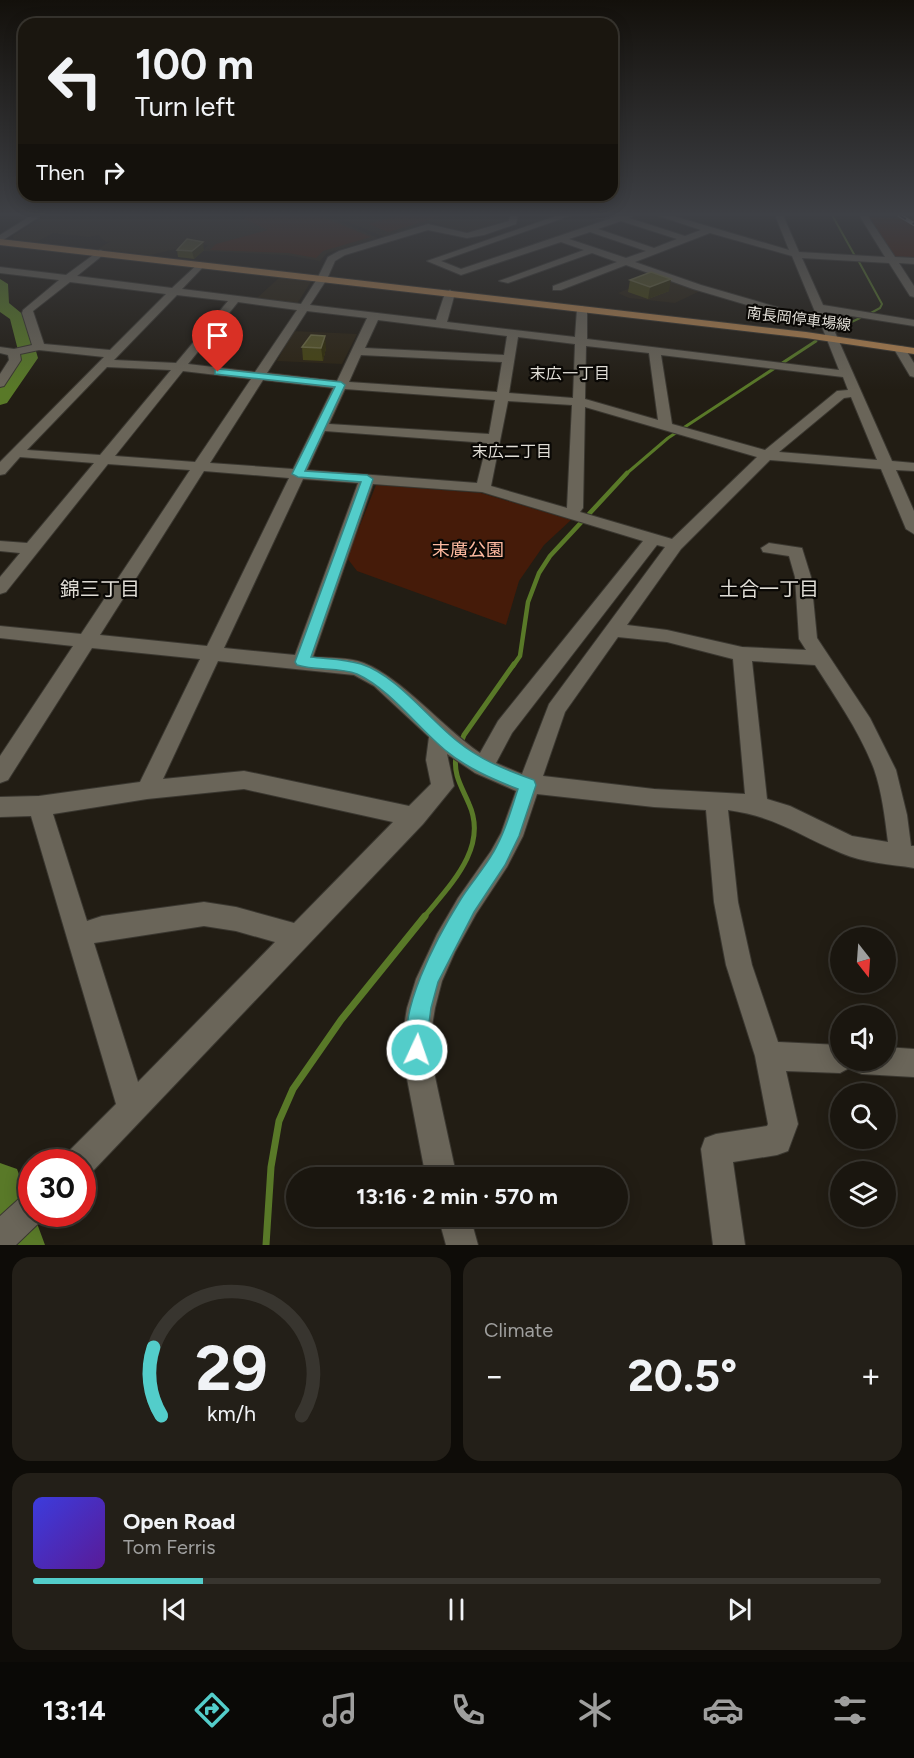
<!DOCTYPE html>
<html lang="en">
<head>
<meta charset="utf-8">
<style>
	:root { --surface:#1a160f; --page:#231f18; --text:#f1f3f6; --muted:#9f9f9e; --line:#38352f; --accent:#53cdca }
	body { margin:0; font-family:Figtree,"Noto Sans JP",sans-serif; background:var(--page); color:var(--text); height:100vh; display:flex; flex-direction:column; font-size:22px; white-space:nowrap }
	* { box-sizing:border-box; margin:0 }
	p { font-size:20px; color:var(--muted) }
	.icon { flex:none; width:33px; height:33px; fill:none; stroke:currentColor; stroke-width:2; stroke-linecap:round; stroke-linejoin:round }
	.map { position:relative; height:1245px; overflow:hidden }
	.side { display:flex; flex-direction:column; gap:12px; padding:12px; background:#0e0c08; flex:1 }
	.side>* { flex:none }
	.top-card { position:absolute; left:18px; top:18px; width:600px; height:183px; border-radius:18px; box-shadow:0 3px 15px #0003,0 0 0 2px var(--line); background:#1a160f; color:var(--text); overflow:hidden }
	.needle { width:39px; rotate:163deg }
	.tools { position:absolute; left:830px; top:927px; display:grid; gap:12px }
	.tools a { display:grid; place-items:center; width:66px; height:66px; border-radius:50%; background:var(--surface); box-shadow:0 3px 15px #0003,0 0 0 2px var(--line); font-size:30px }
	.speed { position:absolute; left:18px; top:1149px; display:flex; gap:12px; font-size:30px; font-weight:700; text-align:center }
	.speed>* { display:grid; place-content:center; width:78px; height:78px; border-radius:50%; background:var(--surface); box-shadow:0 3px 15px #0003,0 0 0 2px var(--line); line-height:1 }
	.speed .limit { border:9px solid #d22; background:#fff; color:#111 }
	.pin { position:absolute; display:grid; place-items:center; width:51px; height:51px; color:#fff; margin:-62px -26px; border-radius:50% 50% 50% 0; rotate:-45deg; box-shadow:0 0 6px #0007 }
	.pin .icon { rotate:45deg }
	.me { position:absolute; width:66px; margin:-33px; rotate:3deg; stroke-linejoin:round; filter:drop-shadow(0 0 4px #0008) }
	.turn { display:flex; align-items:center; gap:21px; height:126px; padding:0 18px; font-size:27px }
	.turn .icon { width:78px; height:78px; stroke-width:2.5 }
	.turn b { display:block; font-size:42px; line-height:51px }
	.then { display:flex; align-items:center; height:57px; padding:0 18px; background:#0003; gap:12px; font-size:22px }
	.big { font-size:45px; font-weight:700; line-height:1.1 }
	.side .card { flex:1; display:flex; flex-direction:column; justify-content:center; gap:9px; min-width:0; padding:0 21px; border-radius:18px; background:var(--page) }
	.side .dial { align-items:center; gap:0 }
	.dial svg { height:156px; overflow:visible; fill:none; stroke:var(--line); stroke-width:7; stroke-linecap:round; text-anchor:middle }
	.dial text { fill:var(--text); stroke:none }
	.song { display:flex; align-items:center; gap:18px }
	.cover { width:72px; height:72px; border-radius:9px; background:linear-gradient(135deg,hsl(240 70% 55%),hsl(270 70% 35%)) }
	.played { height:6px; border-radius:3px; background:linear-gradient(90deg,var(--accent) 20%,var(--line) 20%) }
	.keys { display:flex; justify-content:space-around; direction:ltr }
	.heat { display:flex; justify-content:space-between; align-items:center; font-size:33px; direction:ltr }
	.side .tiles { flex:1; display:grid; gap:12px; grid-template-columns:1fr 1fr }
	.card:last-child { grid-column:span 2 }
	.trip { position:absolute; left:286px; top:1167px; width:342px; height:60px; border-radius:30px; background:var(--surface); box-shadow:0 3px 15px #0003,0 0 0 2px var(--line); font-weight:700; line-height:60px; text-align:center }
	.tabs { display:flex; height:96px; justify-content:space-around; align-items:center; background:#0a0906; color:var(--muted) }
	.tabs .icon { width:42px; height:42px }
	.tabs .selected { color:var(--accent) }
	.tabs b { font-size:27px; color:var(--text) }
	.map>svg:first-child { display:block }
	.built { fill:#2c2414 }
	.green { fill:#451b09 }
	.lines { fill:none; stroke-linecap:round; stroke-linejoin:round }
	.stream-far4 { stroke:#597928; stroke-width:2 }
	.stream-far3 { stroke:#597928; stroke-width:3 }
	.stream-far2 { stroke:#597928; stroke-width:4.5 }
	.stream-far1 { stroke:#597928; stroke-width:5 }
	.stream { stroke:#597928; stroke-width:7 }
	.river { fill:#597928; fill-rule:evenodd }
	.minor-casing { stroke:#3a3730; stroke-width:2 }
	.major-casing { stroke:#3a3730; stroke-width:2 }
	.minor { fill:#6a6559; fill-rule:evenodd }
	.major { fill:#af814f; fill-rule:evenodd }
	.rail-casing { stroke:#b0aca5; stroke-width:4 }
	.rail { stroke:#0a0805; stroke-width:2; stroke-dasharray:8; stroke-linecap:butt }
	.wall { fill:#474513 }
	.shaded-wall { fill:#322e0a }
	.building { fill:#585628; stroke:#6d6b43; stroke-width:1.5 }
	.route { fill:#53cdca; stroke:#368583; stroke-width:1.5 }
	.labels { text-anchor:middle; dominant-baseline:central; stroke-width:4.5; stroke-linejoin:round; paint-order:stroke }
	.far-street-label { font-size:15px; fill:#dfdcd5; stroke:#0a0805 }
	.far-neighbourhood-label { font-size:16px; fill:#dfdcd5; stroke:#0a0805 }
	.park-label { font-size:18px; fill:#febaa0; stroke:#0a0805 }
	.neighbourhood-label { font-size:20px; fill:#dfdcd5; stroke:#0a0805 }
</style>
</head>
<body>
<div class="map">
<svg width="914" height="1245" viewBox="0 0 914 1245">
	<rect width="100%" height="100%" fill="#221d14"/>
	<path class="built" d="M47,215H215L205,219L219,215H324L378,238L327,253L320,261L286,255L202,251L208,245L198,244L150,255L98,249L111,241L106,242L98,235L89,237L53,233L37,242L14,239L13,236Z
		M332,215H486L502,221L464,234L433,222L384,237Z
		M281,276L312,280L297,304L256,299Z
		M661,276L702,290L675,303L629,298L618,293Z
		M293,331L357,334L342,364L277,361Z"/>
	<path class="green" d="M251,215H318L371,237L323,251L316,258L288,253L210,250L216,244L268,230L242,218Z
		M400,215H446L388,232L369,224Z
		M868,217L914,219V259L894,258Z
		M376,485L481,493L571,520L544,545L519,581L506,625L357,571L347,558Z"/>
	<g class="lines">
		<path class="stream-far4" d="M832,215L855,256
			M858,260L882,304L880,308L869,314
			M841,327L860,318"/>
		<path class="stream-far3" d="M626,474L668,438L816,341"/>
		<path class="stream-far2" d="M513,666L520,656L528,602L539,573L550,556L627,473"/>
		<path class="stream-far1" d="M460,745L464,735L514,664
			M424,917C449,886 489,848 469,804C462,787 453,775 456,756"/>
		<path class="stream" d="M266,1245L271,1167L279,1121L293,1089L341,1020L425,916"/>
		<path class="river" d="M0,279L8,284L9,303L26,317L38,358L7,403L0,405V386L20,358L10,319L0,312Z
			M0,1163L17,1169L45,1245H0Z"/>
		<defs>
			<path id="minor" d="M32,215H42L0,242V235Z
				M510,215H518L516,224L484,235L467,238L428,230L345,255L335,261L327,279L310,305L436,320L445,293L450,290L455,293L447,322L575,337L577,309L582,306L587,309V339L839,370L822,327L693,289L626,265L561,290H553V286L617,262L592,253L508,283L499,281L584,250L561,242L461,275L427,261L559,215H572L441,261L461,269L621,215H635L629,218L685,236L701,230L656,215H670L789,250L775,215H783L799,252L885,257L859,215H867L895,257L914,258V264L899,263L914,286V297L910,296L889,263L802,258L823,305L914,320V326L826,312L892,461L914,463V471L896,470L914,511V534L906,529L881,469L770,460L681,549L627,625L667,630L742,647L806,650L799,639L795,577L789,556L763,552L761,548L769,543L802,548L811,577L817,638L870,718L896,770L907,815L911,846H914V868C891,864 863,863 841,853C798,835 777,817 728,810L738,902L752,965L778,1042L840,1045V1060H885V1047L914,1049V1077L862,1074L852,1070L851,1067L840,1073L786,1071L798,1124L788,1151L777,1155L733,1162L745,1245H713L701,1149L705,1138L716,1134L767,1126L768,1124L755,1056L726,965L714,902L706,810L654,807L537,794L523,836L507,867L476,914L455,952L442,981L435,1008L430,1038L432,1063L457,1178H426L404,1063L402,1038L407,1008L416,979L437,934L458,898L491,851L501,833L516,791L475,773L447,754L454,786L423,824L91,1173L82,1176V1162H65L69,1151L116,1104L31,816L0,817V797L39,796L140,782L200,659L92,648L8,780L0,783V756L73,646L0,638V626L81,634L190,470L108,464L6,592L0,594V577L20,553L0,551V541L27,543L94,463L20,457L5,474L0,475V462L104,357L39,350L20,354L21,360L4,386L0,387V374L9,360L8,355L0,353V347L14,349L32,345L22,313L23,310L59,280L0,273V267L66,275L100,250L103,251V255L77,276L172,288L200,262L205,265L182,289L301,304L317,279L328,257L339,251L428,224L467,233L509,221ZM621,221L677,239L654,248L598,229ZM590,232L646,251L626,258L569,239ZM710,233L792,256L818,319L701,285L635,262ZM70,282L166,294L110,350L44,344L33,311ZM177,295L228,301L176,363L114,360ZM238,302L297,310L255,372L188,364ZM307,311L367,318L337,381L267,373ZM378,320L507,336L504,355L365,348ZM518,337L575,344L573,398L509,393ZM586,346L649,353L658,420L585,399ZM361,355L502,362L497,392L349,382ZM661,355L843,377L848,390L837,391L765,450L672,424ZM107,367L171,370L100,455L27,450ZM183,371L251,379L195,462L115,456ZM263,380L333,388L293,469L210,463ZM345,389L495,400L489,434L329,424ZM851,397L877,460L779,452L844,398ZM508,401L572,405L567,508L491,486ZM585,407L757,457L672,539L580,512L583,508ZM325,431L487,443L477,483L307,470ZM204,471L289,478L207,646L100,635ZM303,479L358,483L295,655L224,648ZM373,484L482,492L643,541L498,721L480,753C443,728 402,678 364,663C349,657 329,658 313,657ZM657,545L665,547L549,704L522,774L496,763L512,733ZM618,637L667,642L733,659L745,794L654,789L543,776L565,712ZM218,661L354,675L374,686L429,737L426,760L431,784L409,806L244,771L163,779ZM752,661L815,665C836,698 860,732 874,769C882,792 885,818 888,842L852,836L790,806L767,799ZM244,789L393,822L294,923L236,907L204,902L102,916L87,921L53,814L147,799ZM204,926L236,931L275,942L138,1082L94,943Z
				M900,346L904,347L914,363V377L910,376L894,349Z
				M32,1192V1214H46L43,1219L16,1245H0V1216L21,1197Z
				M438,1216H470L478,1245H446Z"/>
			<path id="major" d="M0,239L806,332L914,348V354L806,338L0,245Z"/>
		</defs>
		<use href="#minor" class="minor-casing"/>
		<use href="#major" class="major-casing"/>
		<use href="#minor" class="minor"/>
		<use href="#major" class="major"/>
		<defs>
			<path id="rail" d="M899,215L914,224"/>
		</defs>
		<use href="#rail" class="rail-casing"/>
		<use href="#rail" class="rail"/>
	</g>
	<path class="wall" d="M177,250H204L194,259L178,257Z
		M630,280L669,291L648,299L628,292Z
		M302,347L326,348L323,361L303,360Z"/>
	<path class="shaded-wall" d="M203,242L204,250L194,259L192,251Z
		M671,279L669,291L648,299L650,287Z
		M325,336L326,348L323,361L321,348Z"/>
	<path class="building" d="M187,239L203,242L192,251L177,250Z
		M651,272L671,279L650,287L630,280Z
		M311,335L325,336L321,348L302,347Z"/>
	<linearGradient id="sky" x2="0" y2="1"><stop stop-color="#13100b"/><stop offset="0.55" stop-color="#3e4045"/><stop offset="1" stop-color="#3e4045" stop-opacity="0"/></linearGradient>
	<rect width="914" height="390" fill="url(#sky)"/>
	<path class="route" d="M218,369L341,382L345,385L305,471L367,475L373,479L311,657C327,659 345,659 361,664C396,675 428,718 457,741C480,760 506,770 534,780L536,785L519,836L505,865L474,912L438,982L431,1008L427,1038L428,1050L425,1058L417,1061L410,1058C393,1017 439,934 461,899C471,883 484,869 493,853C505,833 511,810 518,789C492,779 467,768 445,750C417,727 390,689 357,674C339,667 316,671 297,665L295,662L361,482L298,477L292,474L335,387L215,374V370Z"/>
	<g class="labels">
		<g class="far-street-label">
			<text transform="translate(799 319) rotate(7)">南長岡停車場線</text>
		</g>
		<g class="far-neighbourhood-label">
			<text x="570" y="373">末広一丁目</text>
			<text x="512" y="451">末広二丁目</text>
		</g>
		<g class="park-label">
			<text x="468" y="550">末廣公園</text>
		</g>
		<g class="neighbourhood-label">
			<text x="100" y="589">錦三丁目</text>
			<text x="769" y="589">土合一丁目</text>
		</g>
	</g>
</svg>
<div class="tools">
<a><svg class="needle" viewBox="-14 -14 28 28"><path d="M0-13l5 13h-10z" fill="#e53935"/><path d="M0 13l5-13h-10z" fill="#9f9f9e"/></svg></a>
<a><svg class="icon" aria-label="sound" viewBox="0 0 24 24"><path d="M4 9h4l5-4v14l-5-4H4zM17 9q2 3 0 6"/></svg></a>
<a><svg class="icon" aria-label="search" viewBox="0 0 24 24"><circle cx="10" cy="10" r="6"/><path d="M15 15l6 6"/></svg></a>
<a><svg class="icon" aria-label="layers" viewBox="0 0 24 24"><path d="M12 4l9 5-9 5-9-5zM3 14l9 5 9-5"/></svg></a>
</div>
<div class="speed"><div class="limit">30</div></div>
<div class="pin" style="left:218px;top:372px;background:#d93025"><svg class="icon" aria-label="arrive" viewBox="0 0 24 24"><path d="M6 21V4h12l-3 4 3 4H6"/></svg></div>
<svg class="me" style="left:417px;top:1050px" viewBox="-20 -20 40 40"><circle r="17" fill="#53cdca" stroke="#fff" stroke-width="3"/><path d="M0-11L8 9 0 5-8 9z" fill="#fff"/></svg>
<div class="trip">13:16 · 2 min · 570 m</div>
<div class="top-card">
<div class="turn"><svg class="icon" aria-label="left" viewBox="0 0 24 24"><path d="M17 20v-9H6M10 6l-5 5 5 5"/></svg><div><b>100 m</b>Turn left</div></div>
<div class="then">Then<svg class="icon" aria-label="right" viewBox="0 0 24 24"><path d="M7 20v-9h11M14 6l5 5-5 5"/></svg></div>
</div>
</div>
<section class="side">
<div class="tiles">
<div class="card dial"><svg viewBox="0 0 100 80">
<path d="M14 69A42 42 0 1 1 86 69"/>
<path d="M14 69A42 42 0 0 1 10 34" stroke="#53cdca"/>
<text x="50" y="56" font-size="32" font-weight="700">29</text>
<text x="50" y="72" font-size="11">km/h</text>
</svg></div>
<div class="card"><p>Climate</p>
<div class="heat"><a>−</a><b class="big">20.5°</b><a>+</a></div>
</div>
<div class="card">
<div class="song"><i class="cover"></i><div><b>Open Road</b><p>Tom Ferris</p></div></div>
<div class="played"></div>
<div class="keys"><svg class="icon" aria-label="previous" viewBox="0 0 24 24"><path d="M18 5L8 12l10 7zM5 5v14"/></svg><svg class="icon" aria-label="pause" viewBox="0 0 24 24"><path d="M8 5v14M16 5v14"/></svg><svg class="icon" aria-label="next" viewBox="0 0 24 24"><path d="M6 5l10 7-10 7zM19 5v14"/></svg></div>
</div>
</div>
</section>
<nav class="tabs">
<b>13:14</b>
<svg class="icon selected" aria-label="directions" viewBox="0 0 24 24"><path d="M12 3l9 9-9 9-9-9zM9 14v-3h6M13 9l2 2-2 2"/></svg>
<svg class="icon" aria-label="music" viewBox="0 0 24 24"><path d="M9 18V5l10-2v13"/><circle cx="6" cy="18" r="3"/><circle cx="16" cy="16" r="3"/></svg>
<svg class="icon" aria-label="phone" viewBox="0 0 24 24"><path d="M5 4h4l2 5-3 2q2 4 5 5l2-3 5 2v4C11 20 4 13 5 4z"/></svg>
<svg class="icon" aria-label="climate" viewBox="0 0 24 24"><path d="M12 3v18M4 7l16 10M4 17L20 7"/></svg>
<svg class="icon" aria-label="car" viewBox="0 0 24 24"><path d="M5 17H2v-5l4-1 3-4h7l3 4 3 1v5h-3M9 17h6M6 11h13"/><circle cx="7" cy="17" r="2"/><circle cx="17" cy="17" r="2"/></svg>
<svg class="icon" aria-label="filters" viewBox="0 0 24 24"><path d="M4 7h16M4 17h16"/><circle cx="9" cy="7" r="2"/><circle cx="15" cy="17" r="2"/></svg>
</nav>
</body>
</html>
